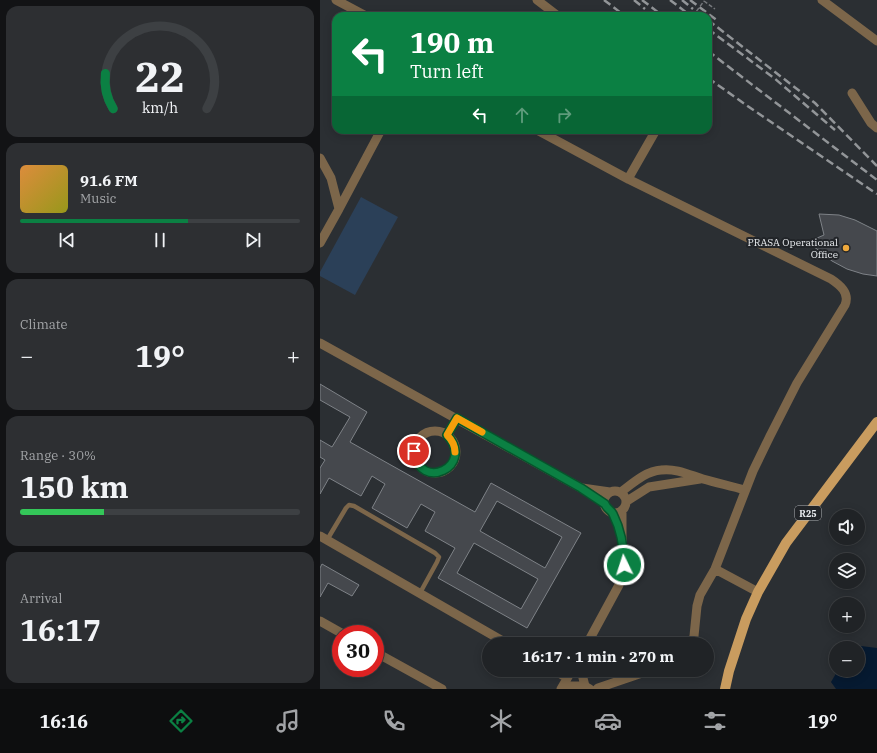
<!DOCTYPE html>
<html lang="en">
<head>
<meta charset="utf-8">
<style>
	:root { --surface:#202326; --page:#2d2f32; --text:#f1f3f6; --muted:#a2a4a7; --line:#3d4043; --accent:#0b8043 }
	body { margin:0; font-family:"IBM Plex Serif",serif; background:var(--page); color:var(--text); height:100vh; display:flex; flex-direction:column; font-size:15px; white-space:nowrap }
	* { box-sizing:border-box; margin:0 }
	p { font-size:13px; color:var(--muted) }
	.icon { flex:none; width:22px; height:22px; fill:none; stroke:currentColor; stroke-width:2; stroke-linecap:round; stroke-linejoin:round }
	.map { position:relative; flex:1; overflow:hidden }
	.details { display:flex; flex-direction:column; gap:6px; padding:6px; background:#121315; width:320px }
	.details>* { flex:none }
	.guide { position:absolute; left:12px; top:12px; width:380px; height:122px; border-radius:12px; box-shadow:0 2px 10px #0003,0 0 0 1px var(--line); background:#0b8043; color:#fff; overflow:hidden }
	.controls { position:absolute; left:509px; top:509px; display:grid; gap:8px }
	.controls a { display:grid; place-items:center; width:36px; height:36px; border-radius:50%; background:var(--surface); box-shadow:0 2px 10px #0003,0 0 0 1px var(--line); font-size:20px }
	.speed { position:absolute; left:12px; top:625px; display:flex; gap:8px; font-size:20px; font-weight:700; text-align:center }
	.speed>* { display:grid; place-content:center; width:52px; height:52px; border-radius:50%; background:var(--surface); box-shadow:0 2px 10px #0003,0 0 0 1px var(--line); line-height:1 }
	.speed .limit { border:6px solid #d22; background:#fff; color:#111 }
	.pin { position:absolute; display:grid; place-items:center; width:34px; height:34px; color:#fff; margin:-17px; border:2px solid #fff; border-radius:50%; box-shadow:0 1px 4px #0007 }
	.me { position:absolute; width:44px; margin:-22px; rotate:356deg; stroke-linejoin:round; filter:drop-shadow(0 0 3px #0008) }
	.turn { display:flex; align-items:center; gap:14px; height:84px; padding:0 12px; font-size:18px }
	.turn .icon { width:52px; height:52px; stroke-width:2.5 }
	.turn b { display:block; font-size:28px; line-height:34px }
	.lanes { display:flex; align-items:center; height:38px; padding:0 12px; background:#0003; justify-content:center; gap:20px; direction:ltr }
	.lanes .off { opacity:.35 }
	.big { font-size:30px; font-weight:700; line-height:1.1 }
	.details .card { flex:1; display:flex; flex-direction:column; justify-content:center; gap:6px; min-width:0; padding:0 14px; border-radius:12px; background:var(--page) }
	.details .dial { align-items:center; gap:0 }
	.dial svg { height:104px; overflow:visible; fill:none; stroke:var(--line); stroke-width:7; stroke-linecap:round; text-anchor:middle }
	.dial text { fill:var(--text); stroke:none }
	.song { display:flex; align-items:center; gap:12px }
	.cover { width:48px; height:48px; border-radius:6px; background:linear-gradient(135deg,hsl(30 70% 55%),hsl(60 70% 35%)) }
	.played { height:4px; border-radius:2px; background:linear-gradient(90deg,var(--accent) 60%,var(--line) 60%) }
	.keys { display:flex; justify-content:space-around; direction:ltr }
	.heat { display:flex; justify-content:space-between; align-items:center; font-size:22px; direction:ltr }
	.charge { height:6px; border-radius:3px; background:linear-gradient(90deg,#34c759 30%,var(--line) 0) }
	.trip { position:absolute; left:162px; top:637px; width:232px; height:40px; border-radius:20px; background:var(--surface); box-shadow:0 2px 10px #0003,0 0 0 1px var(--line); font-weight:700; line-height:40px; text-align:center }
	.dock { display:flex; height:64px; justify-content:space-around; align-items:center; background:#0d0e0f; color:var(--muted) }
	.dock .icon { width:28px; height:28px }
	.dock .on { color:var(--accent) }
	.dock b { font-size:18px; color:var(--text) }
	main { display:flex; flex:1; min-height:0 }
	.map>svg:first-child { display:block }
	.green { fill:#2b4058 }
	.water { fill:#061a31 }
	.building { fill:#45484d; stroke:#7e8287; fill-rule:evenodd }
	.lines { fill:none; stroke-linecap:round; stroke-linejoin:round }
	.path { stroke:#76797d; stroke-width:1.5; stroke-dasharray:4 2; stroke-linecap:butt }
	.service { stroke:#7c664a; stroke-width:4.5 }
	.minor { stroke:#7c664a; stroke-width:9 }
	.primary { stroke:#c99c5f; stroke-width:10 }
	.rail { stroke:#929598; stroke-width:2.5; stroke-dasharray:8 4; stroke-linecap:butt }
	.path-bridge { stroke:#76797d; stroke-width:1.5; stroke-dasharray:4 2; stroke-linecap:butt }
	.route-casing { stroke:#07532c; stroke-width:10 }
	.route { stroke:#0b8043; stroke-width:7 }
	.slow { stroke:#f59e0b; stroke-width:7 }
	.poi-dot { fill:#eea83c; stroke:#222529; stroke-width:1.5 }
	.labels { text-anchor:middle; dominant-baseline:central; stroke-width:4; stroke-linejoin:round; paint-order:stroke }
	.shield { fill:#222529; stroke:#aeb1b4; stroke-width:1 }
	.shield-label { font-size:9px; font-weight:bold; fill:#eaedf0 }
	.poi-label { font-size:10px; fill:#eaedf0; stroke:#222529; text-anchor:end }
</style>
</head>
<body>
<main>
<section class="details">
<div class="card dial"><svg viewBox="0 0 100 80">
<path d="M14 69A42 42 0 1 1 86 69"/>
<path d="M14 69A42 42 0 0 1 8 42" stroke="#0b8043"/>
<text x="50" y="56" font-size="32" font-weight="700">22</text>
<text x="50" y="72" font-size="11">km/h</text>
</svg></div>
<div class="card">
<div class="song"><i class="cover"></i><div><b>91.6 FM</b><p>Music</p></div></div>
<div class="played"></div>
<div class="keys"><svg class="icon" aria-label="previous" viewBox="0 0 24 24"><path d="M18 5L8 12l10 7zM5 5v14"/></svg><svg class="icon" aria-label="pause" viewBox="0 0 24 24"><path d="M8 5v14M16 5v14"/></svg><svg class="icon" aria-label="next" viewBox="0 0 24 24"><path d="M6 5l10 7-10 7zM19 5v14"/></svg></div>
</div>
<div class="card"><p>Climate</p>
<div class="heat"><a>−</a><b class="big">19°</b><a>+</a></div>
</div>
<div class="card"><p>Range · 30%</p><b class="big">150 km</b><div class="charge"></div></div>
<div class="card"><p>Arrival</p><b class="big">16:17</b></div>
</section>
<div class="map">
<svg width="557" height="689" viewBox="0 0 557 689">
	<rect width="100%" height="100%" fill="#2b2f33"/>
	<path class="green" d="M41,197L78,217L35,295L0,276V272Z"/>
	<path class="water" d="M533,645L557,648V689H516L511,682L518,670H538V648H531Z"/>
	<path class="building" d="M499,214L519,215L535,220L557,231V276L543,274L527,269L512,261L488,242L504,235Z
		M0,384L47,412L30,442L69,464L155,512L171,483L261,533L207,628L118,578L135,548L105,531L115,512L101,504L87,528L52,508L65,484L52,476L41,496L9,478L0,494V468L5,460L0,457V440L12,447L30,417L0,400ZM177,501L242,537L225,568L160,531ZM154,543L218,579L201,609L137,573Z
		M2,564L39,585L32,596L8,583L0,597V568Z"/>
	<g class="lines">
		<path class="path" d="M384,1L395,9"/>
		<path class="service" d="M7,540L26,508L29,505L34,506L115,553L119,557L117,562L100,593"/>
		<path class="minor" d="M16,0L46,16
			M217,0L238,16
			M502,0L557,41
			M532,93L551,123L557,128
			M217,130L308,179L511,279C520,285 530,293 525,305L477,383L450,436L433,471L395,569L380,595L377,606L374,636L371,644
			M0,158L11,178L19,209L0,243
			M308,179L336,130
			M19,209L61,130
			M0,343L261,488L285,504
			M94 452a21 21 0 1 1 42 0a21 21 0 1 1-42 0Z
			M127,435L137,418
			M262,488L290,492
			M284 502a11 11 0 1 1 22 0a11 11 0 1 1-22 0Z
			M301,492C313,483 326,471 341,470C356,468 370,475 383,479C397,483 411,486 425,490
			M307,501L329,487L380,479
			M0,536L188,644
			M395,569L438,592
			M0,621L23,634
			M267,644L299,585L304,565L302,537V510
			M55,652L122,689
			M234,670L247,678
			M261,670L265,686
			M243,686H265L270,689
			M241,689L252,670
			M277,689L278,688L331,670"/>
		<path class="primary" d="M405,689L409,671L426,619L438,592L466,543L557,422"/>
		<path class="rail" d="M284,0L305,16
			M314,0L325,9
			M322,0L343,16
			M350,0L371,16
			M362,0L373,9
			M370,0L398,21
			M388,20L495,103L557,166
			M388,29L454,78L515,130
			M388,51L557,180
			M388,78L429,107L557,194"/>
		<path class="path-bridge" d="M373,16L384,1"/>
	</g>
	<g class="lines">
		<defs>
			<path id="route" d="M94,451C99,493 156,466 127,435L137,418L261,488L285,504C287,509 291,510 293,514C301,530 304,548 304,565"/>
		</defs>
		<use href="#route" class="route-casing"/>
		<use href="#route" class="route"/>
		<path class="slow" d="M135,452C135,445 132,440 127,435L137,418L162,432"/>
	</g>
	<circle class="poi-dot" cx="526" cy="248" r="4"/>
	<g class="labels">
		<rect class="shield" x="475" y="506" width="26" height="14" rx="3"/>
		<g class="shield-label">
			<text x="488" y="513">R25</text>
		</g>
		<g class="poi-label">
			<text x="518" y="242">PRASA Operational<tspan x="518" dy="12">Office</tspan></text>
		</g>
	</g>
</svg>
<div class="controls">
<a><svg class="icon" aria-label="sound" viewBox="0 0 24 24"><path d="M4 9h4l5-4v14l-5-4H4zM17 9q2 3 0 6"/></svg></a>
<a><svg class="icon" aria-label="layers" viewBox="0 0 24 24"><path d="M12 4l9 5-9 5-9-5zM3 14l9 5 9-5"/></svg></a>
<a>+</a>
<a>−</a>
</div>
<div class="speed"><div class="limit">30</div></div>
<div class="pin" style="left:94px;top:451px;background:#d93025"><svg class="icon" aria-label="arrive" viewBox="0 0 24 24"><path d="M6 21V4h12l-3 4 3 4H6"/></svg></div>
<svg class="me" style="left:304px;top:565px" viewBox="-20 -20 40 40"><circle r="17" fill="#0b8043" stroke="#fff" stroke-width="3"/><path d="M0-11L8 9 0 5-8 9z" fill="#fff"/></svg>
<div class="trip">16:17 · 1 min · 270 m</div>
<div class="guide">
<div class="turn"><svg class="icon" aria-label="left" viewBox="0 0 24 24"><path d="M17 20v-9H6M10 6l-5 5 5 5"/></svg><div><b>190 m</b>Turn left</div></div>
<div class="lanes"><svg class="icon" aria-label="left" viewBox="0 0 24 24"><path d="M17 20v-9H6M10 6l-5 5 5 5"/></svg><svg class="icon off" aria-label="ahead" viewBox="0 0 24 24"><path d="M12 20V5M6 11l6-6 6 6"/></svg><svg class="icon off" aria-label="right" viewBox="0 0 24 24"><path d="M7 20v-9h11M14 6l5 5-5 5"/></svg></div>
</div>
</div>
</main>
<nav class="dock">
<b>16:16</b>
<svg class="icon on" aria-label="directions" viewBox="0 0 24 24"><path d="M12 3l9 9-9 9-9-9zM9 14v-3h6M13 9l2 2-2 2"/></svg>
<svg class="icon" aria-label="music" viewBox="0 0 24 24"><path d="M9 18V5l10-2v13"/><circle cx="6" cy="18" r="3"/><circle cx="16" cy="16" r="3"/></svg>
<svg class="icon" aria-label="phone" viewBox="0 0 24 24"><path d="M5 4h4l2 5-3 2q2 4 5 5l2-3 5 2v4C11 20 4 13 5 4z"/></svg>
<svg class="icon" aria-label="climate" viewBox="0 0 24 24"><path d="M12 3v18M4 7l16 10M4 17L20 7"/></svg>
<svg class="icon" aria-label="car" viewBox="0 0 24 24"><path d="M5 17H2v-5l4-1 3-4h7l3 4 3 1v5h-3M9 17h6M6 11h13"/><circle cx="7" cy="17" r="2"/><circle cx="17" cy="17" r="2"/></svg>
<svg class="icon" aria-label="filters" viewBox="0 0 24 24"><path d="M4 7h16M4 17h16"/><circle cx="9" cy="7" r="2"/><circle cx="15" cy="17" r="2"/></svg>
<b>19°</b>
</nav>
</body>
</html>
